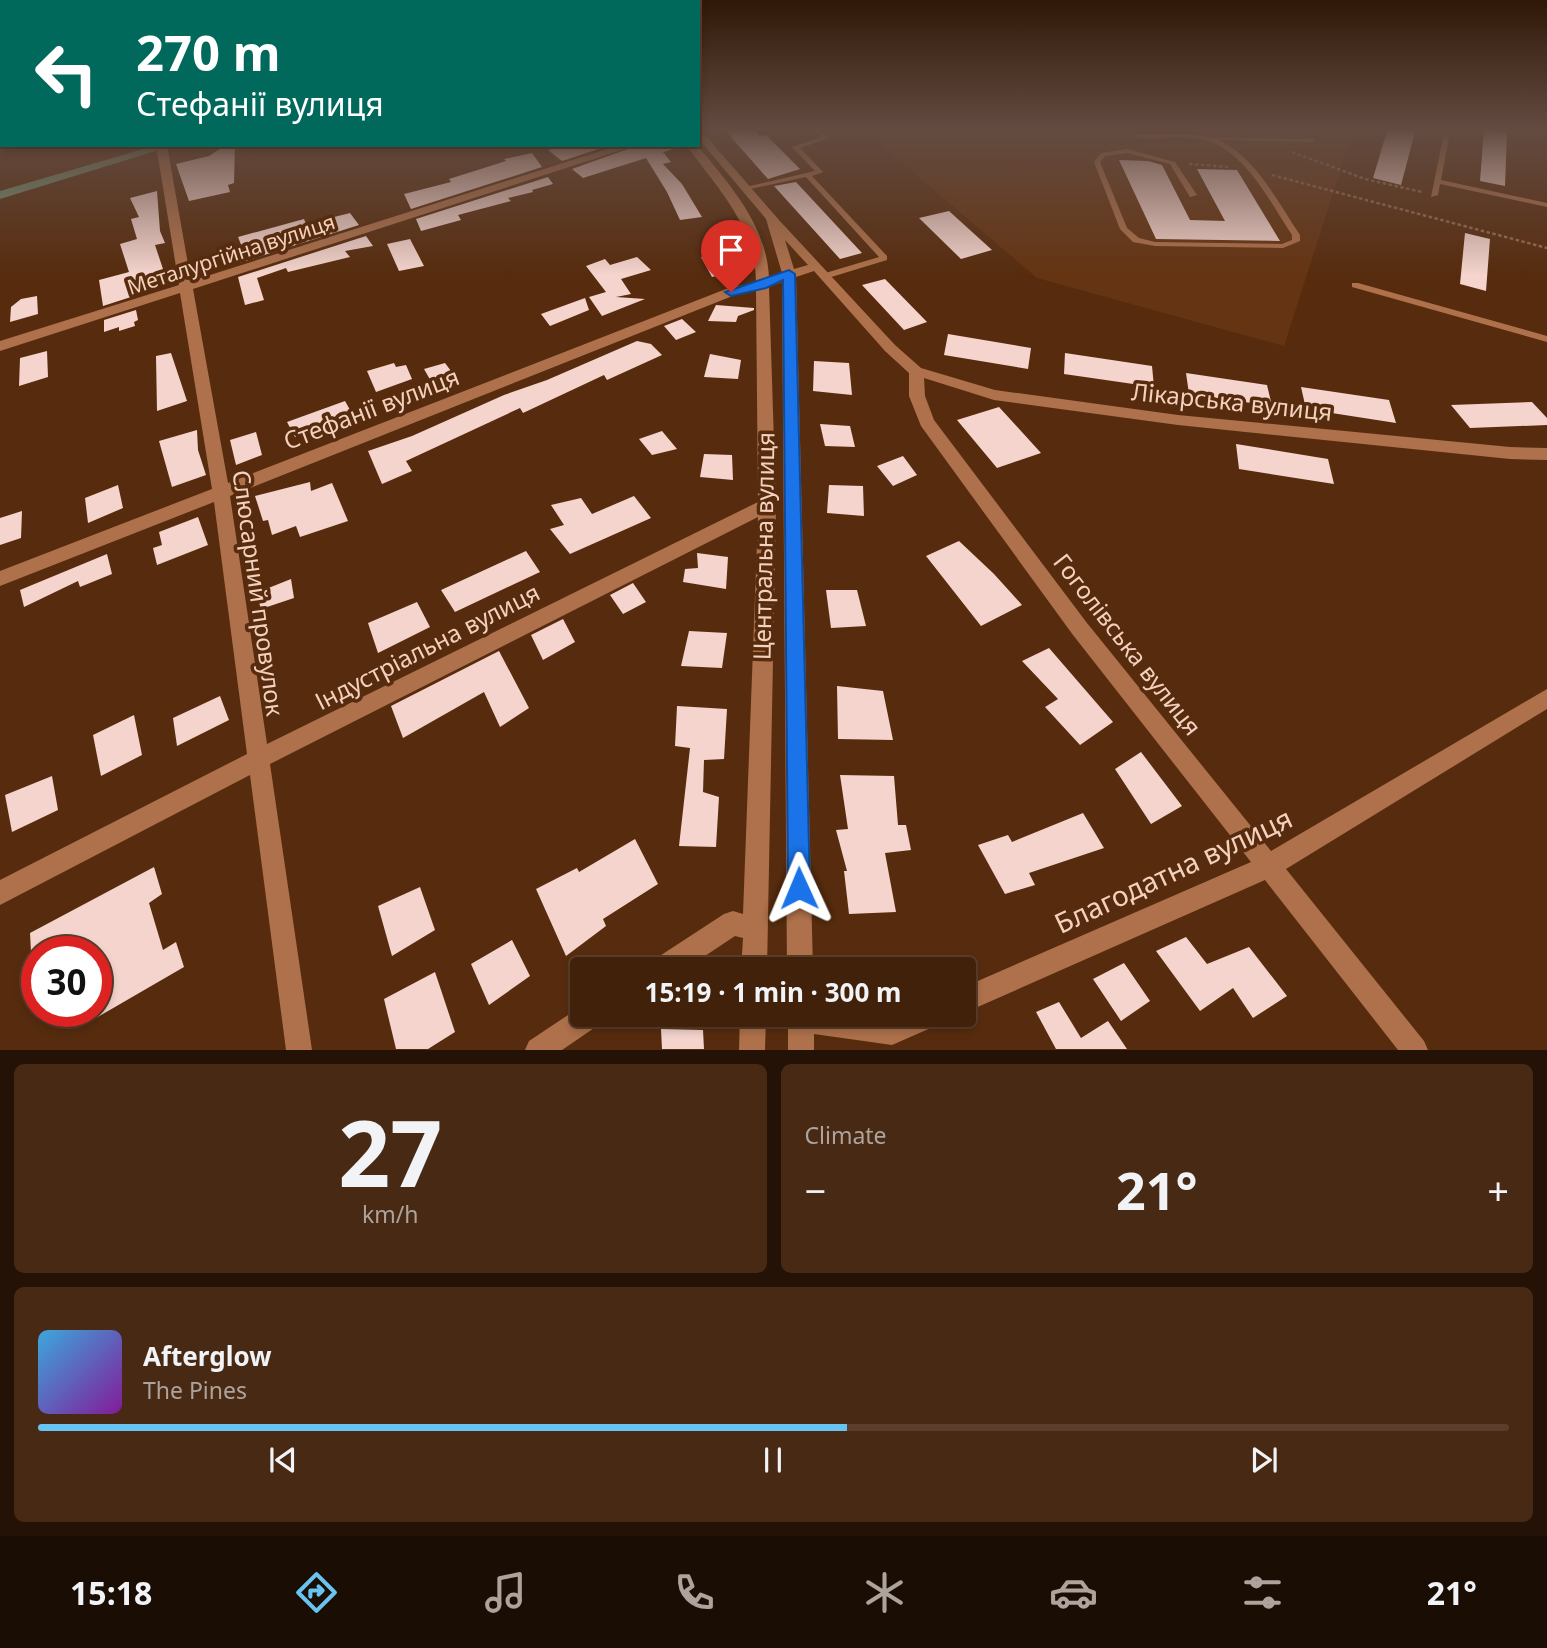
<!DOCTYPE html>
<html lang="en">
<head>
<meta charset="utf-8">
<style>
	:root { --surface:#41210a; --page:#482913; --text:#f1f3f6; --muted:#aea39c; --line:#5a3e2b; --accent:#69c3f1 }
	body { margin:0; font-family:"Noto Sans",sans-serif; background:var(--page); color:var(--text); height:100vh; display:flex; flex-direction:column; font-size:26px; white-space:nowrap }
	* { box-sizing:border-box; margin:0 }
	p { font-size:23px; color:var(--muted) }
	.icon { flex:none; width:38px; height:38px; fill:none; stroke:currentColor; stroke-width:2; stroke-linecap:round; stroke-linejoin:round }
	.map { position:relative; height:1050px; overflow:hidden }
	.panel { display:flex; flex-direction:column; gap:14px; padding:14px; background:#241206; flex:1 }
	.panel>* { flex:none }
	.top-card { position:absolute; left:0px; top:0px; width:700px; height:147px; box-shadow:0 4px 10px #0003,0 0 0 2px var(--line); background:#00695c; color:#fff; overflow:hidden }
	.speed { position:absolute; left:21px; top:936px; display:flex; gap:14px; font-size:35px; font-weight:700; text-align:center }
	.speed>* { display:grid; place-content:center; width:91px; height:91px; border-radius:50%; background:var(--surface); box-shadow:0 4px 10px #0003,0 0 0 2px var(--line); line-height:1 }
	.speed .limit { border:10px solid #d22; background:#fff; color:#111 }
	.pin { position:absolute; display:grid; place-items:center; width:60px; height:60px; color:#fff; margin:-72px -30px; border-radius:50% 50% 50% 0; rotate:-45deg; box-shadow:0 0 7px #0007 }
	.pin .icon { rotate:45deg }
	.me { position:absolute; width:77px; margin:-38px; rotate:359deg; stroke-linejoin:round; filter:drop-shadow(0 0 5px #0008) }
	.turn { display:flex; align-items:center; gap:24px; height:147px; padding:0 21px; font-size:32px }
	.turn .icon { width:91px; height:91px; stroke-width:2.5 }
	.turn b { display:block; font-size:49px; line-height:60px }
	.big { font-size:52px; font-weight:700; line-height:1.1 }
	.panel .tile { flex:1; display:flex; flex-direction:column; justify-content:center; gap:10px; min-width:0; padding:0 24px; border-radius:10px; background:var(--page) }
	.panel .dial { align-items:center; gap:0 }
	.dial b { font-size:91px; line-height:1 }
	.song { display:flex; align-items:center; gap:21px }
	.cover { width:84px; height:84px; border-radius:10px; background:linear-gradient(135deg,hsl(200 70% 55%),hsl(290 70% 35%)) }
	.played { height:7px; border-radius:4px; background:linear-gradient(90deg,var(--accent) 55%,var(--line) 55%) }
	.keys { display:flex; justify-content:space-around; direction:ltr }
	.heat { display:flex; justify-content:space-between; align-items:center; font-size:38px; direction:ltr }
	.panel .tiles { flex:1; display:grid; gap:14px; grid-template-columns:1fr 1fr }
	.tile:last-child { grid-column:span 2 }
	.trip { position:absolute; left:570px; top:957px; width:406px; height:70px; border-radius:7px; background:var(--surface); box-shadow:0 4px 10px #0003,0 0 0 2px var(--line); font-weight:700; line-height:70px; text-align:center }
	.dock { display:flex; height:112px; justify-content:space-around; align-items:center; background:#1a0d04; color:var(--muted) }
	.dock .icon { width:49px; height:49px }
	.dock .current { color:var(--accent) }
	.dock b { font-size:32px; color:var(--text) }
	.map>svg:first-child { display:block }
	.built { fill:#653412 }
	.building { fill:#f4d4cd }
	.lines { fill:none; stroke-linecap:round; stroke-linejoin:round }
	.path { stroke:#936c51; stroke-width:2.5; stroke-dasharray:3.5 2.5; stroke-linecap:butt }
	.lane { fill:#ae714b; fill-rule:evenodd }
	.street { fill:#ae714b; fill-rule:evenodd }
	.primary { fill:#709475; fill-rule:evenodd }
	.route { fill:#1a73e8; stroke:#114b97; stroke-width:2 }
	.labels { text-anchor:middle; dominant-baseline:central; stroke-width:7; stroke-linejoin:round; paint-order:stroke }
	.far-street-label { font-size:21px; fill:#f3d1bd; stroke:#572c0e }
	.street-label { font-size:24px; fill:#f3d1bd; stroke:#572c0e }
	.near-street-label { font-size:28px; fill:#f3d1bd; stroke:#572c0e }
</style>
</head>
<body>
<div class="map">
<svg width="1547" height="1050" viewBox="0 0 1547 1050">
	<rect width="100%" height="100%" fill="#572c0e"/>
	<path class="built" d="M861,128H1354L1284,346L1037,278Z"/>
	<path class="building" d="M723,128H752L760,136L766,135L800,169L768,179Z
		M1388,128L1415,132L1401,185L1373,178Z
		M1484,129L1507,133L1505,186L1480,181Z
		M226,145H235L234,183L228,185L230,192L189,201L176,164L209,156Z
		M568,145H611L562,161L548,150Z
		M639,145H674V149L663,152L671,162L663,164L682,184L702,217L680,220L667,192L646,158L583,178L572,169Z
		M532,153L542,167L411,209L404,194L451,182L449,179L506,161L504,159Z
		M1119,160L1148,161L1162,165L1190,220L1225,221L1197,169L1237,170L1280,241L1156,239Z
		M548,177L553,184L532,190L533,192L508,198L511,201L458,215L461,220L421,231L416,219Z
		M796,182L862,253L840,259L774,186Z
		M157,191L160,231L165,243L155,245L166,278L132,286L134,296L103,306L99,280L129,272L120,244L137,239L131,219L139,217L130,198Z
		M949,211L992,250L961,259L919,218Z
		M350,213L359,225L239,263L235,248L242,247L238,237L304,219L306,224Z
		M1465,233L1490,239L1486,291L1460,284Z
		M366,236L373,246L345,251L350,257L288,272L286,268L257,278L264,300L245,305L238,277Z
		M410,239L424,266L399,271L387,244Z
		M721,254L734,272L712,277L701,257Z
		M637,257L651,270L621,279L631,294L616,297L645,299L602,316L589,297L606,292L586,266L605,259L610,265Z
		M885,279L927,322L904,330L862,285Z
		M37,296L38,314L10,322L11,307L21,299Z
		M585,298L589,310L550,326L541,314Z
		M716,305L754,308V310L738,316L736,322L708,321Z
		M136,310L138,320L134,322L135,326L119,331V327L104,332V320Z
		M682,319L696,332L676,340L664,326Z
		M948,334L1031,348L1028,369L944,355Z
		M637,341L651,344L662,355L607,380L604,375L523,413L520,408L406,461L412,471L382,484L368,451L412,436L504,395L547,380Z
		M47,351L48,377L19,386L20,358Z
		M171,353L187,401L157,411L156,356Z
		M1065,353L1152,366L1154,387L1064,374Z
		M710,354L741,360L738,379L704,377Z
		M814,361L849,363L852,395L813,391Z
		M394,363L396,367L406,365L412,379L376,392L367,371Z
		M445,363L454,375L432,383L424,369Z
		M1186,373L1267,385L1272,406L1189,394Z
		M1301,387L1389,400L1396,423L1306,409Z
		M345,401L354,417L329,427L328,425L295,437L287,422Z
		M1532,402L1547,418V425L1470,428L1451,405Z
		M999,407L1041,453L997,468L957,420Z
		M820,424L850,426L855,447L825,446Z
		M197,430L198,450L206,475L172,487L159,441Z
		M662,431L677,449L652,455L639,439Z
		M256,432L262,455L236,465L230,440Z
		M1236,444L1328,459L1334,484L1239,469Z
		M704,454L732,455L733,480L700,477Z
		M903,456L917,475L893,486L877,466Z
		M310,482L311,491L332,483L348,521L300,537L296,526L272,535L268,520L263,521L255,496Z
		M118,485L123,508L88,523L85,498Z
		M829,485L863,486L864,516L827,513Z
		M634,496L651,518L570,554L550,529L564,525L551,505L581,498L592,514Z
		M22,511L21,538L0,545V518Z
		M198,517L208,545L157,565L153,548L162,545L159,532Z
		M959,541L994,574L1022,605L981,626L926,556Z
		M526,551L540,572L455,612L441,590Z
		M697,553L728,557L726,589L683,582L685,569L698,568Z
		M107,554L112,574L80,587L78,581L24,607L20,590Z
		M291,579L294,598L261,609L256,593Z
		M633,583L646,602L623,614L610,595Z
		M826,590H857L866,626L831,628Z
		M417,602L430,627L378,653L368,623Z
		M563,619L575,642L543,660L531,635Z
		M689,631L727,633L722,668L681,666Z
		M1049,648L1113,722L1080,745L1045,707L1058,699L1022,661Z
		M499,651L529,708L500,727L484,692L403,738L391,706Z
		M837,686L883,691L893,740L838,739Z
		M220,696L229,720L177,746L173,718Z
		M677,706L727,709L724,759L704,760L703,792L719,797L716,847L679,846L690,748L675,746Z
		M134,715L142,755L101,776L93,735Z
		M1141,752L1182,806L1151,824L1115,769Z
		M840,775L894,776L898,825H906L911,850L885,853L896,912L849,914L844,871H847L836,830L848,829Z
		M52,776L58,810L12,832L5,795Z
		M1083,813L1104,848L1029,873L1035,885L1005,894L978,845L1008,835L1012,842Z
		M635,839L658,884L603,919L606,926L566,956L536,889L577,868L579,872Z
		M154,867L162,894L149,903L163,950L176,942L184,967L96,1018V952H31L30,933Z
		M420,887L435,930L392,956L378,906Z
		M1186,937L1207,964L1249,947L1287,996L1253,1018L1233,988L1200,1011L1156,951Z
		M512,940L530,976L489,1005L471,964Z
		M1124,963L1150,1001L1121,1021L1093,979Z
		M435,972L455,1032L428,1049H396L384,999Z
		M1059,1002L1081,1038L1108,1021L1127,1049H1056L1036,1012Z
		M661,1029L703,1030L704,1049H662Z"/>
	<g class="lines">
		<path class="path" d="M1292,152L1365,179L1422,192
			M1189,164L1230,167
			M1272,175L1547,248"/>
		<path class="lane" d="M812,128H819L829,138L800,148L823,172L812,176L887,256V260L828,278H822V274L879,257L806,177L745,190L741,188L815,171L792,147L821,137Z
			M1136,134H1187L1209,137L1314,139L1315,140L1312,142L1219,140C1257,159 1277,201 1300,235V241L1283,248L1155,246L1133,242L1120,229L1094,162L1101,153L1127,149L1175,162L1197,195L1190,197L1170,164L1127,153L1105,156L1100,162L1127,228L1139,238L1155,242L1282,244L1292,240V235C1270,202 1243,146 1200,139C1178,135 1155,140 1134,137L1133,136Z
			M1446,136L1449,138L1441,180L1547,203V207L1440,184L1438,195L1431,197L1443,138Z
			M1352,283H1358L1547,336V342L1352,287Z"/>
		<path class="street" d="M699,128L779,220L895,345L921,368L995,390L1178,415L1510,447L1547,448V460L1510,459L1178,425L994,400L924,378L925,396L934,420L1087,623L1271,851L1547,689V709L1286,869L1424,1041L1428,1050H1398L1265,880L964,1013V987L1251,862L1073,635L921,426L909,396V373L885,351L814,271L796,277L813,970H787L782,282L769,287L776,505L767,970H741L743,938L735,936L684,970H649L652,961L724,914L733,911L743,914L758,517L270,764L312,1050H286L250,775L0,905V880L247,754L214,502L0,586V571L212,489L180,293L0,351V341L179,285L156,145H167L191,281L620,145H637L193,289L228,483L726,289L756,282C755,225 718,189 686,145H697C729,184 767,225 769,278L782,273L766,219L698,138ZM785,240L808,265L794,269ZM756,290L758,502L267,744L230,496L735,295Z
			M583,1005V1015H604L600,1024L562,1050H525L529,1041Z
			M740,1015H766L765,1050H739Z
			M788,1015H865L892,1019L901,1015H944L940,1024L892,1045L814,1034V1050H788Z"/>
		<path class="primary" d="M157,145H175L0,199V191Z"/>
	</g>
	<linearGradient id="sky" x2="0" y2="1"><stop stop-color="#301808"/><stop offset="0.47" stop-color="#634b41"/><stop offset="1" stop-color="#634b41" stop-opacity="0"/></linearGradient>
	<rect width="1547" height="275" fill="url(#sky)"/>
	<path class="route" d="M789,270L795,274L810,888L806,896L799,899L791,896L788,888L783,280L766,288L731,296L725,292Z"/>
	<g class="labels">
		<g class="far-street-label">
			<text transform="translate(231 254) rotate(-18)">Металургійна вулиця</text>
		</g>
		<g class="street-label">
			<text transform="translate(1232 401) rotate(6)">Лікарська вулиця</text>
			<text transform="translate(371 408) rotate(-21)">Стефанії вулиця</text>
			<text transform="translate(763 546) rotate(-89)">Центральна вулиця</text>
			<text transform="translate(259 593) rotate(82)">Слюсарний провулок</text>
			<text transform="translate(1128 644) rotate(52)">Гоголівська вулиця</text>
			<text transform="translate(427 646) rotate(-27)">Індустріальна вулиця</text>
		</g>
		<g class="near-street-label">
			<text transform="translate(1173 870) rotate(-25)">Благодатна вулиця</text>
		</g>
	</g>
</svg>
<div class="speed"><div class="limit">30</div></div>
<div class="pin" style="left:731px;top:292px;background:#d93025"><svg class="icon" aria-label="arrive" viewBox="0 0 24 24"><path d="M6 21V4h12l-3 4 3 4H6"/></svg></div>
<svg class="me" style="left:799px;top:888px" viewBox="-20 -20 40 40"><path d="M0-17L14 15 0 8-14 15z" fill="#1a73e8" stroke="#fff" stroke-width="4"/></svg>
<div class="trip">15:19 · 1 min · 300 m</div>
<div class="top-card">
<div class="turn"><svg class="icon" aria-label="left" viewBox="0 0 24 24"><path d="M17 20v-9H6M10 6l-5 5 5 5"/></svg><div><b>270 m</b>Стефанії вулиця</div></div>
</div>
</div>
<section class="panel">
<div class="tiles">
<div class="tile dial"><b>27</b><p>km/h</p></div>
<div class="tile"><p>Climate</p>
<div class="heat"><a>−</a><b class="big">21°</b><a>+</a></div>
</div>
<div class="tile">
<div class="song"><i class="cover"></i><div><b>Afterglow</b><p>The Pines</p></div></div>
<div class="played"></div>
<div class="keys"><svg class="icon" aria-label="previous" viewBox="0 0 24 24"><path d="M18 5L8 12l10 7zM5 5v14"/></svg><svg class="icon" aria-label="pause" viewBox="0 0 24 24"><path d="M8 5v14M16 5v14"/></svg><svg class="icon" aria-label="next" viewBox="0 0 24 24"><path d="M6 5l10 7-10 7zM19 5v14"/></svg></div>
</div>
</div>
</section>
<nav class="dock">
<b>15:18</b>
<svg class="icon current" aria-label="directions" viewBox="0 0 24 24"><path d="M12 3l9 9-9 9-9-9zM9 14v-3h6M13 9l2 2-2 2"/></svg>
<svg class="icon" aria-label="music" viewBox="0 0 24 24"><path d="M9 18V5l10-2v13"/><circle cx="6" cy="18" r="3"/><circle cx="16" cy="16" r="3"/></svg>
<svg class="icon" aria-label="phone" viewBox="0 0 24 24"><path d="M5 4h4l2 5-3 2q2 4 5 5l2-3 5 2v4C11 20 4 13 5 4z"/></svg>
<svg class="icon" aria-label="climate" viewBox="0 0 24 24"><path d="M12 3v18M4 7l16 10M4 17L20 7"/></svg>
<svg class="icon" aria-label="car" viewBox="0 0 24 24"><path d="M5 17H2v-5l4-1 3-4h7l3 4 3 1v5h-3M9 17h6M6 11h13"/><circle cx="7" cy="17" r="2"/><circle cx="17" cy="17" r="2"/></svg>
<svg class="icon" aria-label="filters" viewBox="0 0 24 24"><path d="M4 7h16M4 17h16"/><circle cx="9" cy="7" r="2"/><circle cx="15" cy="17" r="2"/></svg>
<b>21°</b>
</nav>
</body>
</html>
